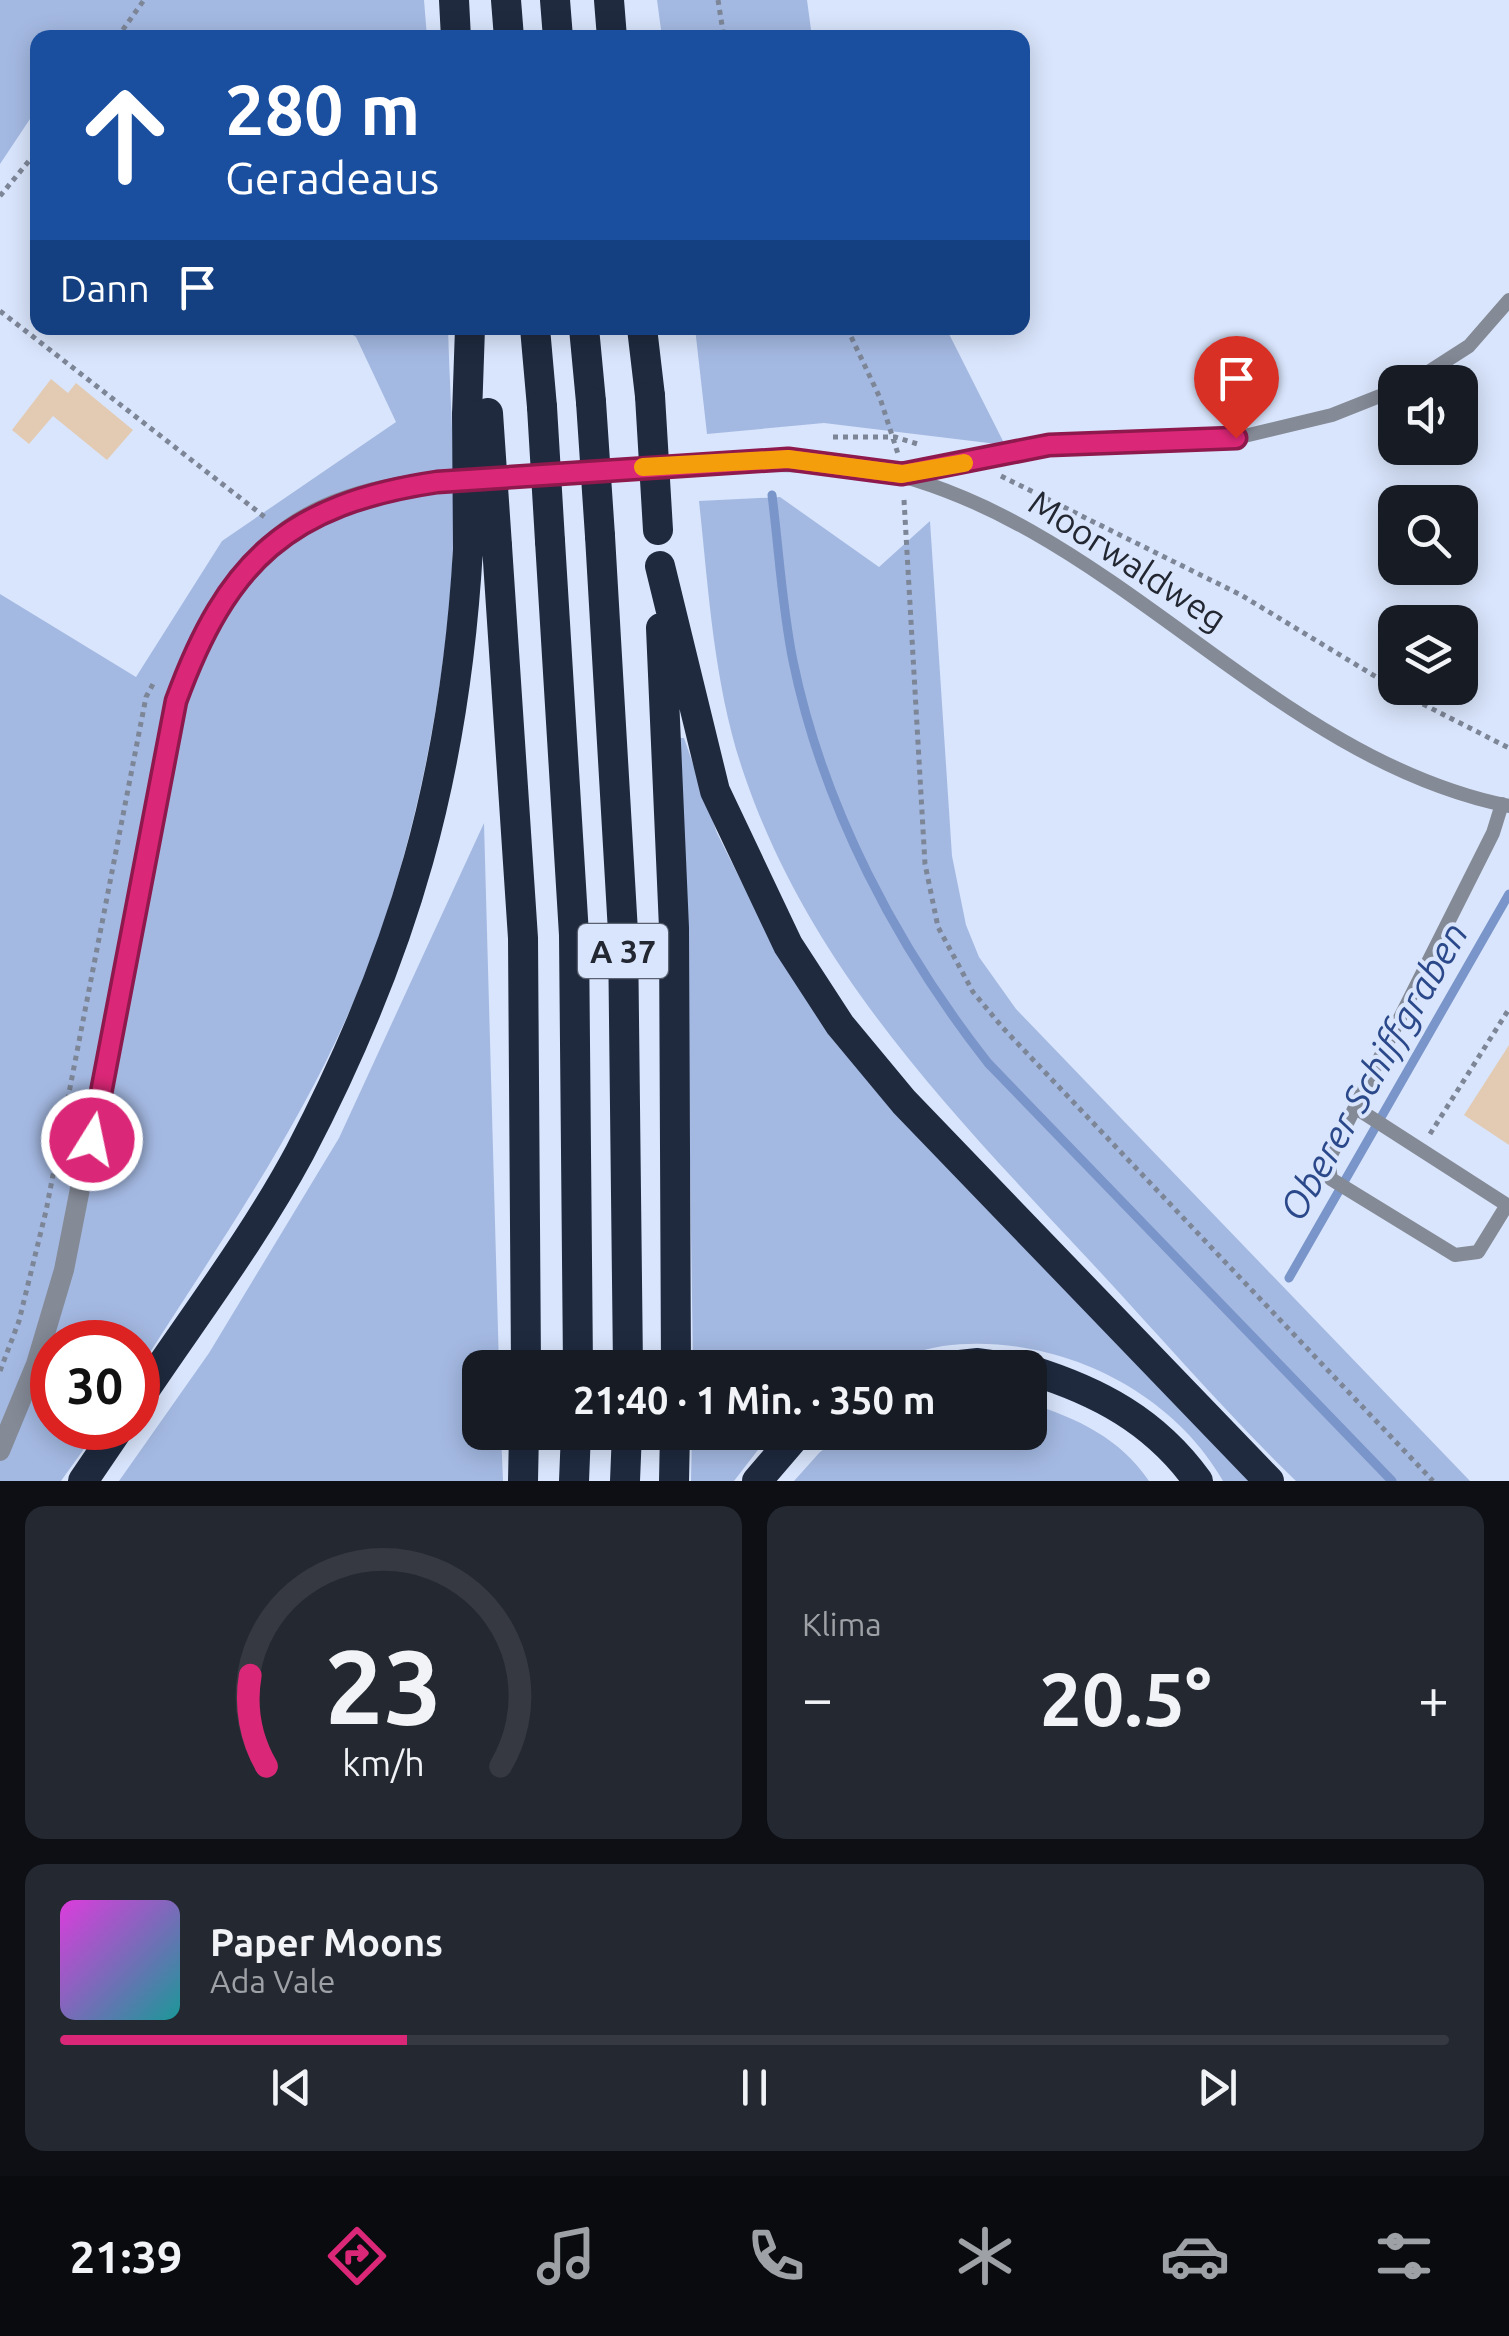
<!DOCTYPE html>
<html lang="de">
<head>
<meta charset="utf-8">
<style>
	:root { --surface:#171b24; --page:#242831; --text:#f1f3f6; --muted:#9ea1a6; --line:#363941; --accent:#db2777 }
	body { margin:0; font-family:Ubuntu,sans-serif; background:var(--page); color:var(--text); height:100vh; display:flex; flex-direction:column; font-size:38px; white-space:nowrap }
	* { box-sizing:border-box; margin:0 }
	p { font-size:32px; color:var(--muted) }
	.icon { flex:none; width:55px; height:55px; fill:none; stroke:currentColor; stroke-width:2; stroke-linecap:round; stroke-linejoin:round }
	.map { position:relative; height:1481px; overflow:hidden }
	.panel { display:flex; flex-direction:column; gap:25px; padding:25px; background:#0d0f14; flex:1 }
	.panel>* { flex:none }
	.guide { position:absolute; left:30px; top:30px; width:1000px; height:305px; border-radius:20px; box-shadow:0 5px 25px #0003; background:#1a4fa0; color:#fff; overflow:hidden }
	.controls { position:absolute; left:1378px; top:365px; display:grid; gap:20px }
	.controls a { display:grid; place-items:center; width:100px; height:100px; border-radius:20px; background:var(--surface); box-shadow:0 5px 25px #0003; font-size:50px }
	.speed { position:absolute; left:30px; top:1320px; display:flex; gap:20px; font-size:50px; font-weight:700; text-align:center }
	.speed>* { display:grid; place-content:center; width:130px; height:130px; border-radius:50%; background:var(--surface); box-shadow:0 5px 25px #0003; line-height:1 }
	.speed .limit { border:15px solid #d22; background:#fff; color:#111 }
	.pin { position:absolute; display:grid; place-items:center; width:85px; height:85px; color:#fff; margin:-102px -42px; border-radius:50% 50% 50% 0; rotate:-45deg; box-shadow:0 0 10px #0007 }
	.pin .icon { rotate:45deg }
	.me { position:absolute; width:110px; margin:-55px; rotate:10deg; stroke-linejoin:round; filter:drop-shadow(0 0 8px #0008) }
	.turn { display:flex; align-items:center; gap:35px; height:210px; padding:0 30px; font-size:45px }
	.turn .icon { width:130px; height:130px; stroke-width:2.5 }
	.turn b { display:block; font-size:70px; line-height:85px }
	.then { display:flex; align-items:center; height:95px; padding:0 30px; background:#0003; gap:20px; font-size:38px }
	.big { font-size:75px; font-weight:700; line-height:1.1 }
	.panel .card { flex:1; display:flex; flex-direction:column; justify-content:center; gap:15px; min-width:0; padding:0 35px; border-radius:20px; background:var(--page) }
	.panel .dial { align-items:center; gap:0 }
	.dial svg { height:260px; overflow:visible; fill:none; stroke:var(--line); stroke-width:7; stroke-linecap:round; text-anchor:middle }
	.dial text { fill:var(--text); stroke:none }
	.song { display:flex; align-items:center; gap:30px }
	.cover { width:120px; height:120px; border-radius:15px; background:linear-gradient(135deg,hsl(300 70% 55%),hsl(180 70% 35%)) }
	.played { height:10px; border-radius:5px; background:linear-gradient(90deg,var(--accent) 25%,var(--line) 25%) }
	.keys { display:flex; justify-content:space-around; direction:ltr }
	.heat { display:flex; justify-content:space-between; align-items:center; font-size:55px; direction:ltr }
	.panel .tiles { flex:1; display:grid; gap:25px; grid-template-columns:1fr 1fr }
	.card:last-child { grid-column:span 2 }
	.trip { position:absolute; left:462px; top:1350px; width:585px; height:100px; border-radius:20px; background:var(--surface); box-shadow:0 5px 25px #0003; font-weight:700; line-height:100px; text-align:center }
	.tab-bar { display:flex; height:160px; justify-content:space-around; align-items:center; background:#090b0e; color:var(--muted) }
	.tab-bar .icon { width:70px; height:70px }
	.tab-bar .selected { color:var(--accent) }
	.tab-bar b { font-size:45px; color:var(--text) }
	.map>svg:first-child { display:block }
	.green { fill:#a4b9e2 }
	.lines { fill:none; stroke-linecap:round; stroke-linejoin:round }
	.stream { stroke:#7a95c9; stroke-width:9 }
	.building { fill:#e3cbb3 }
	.path { stroke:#7d8697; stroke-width:5; stroke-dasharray:5 5; stroke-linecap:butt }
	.service { stroke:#848a96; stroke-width:14 }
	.minor { stroke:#848a96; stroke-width:20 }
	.motorway { stroke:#1f2a3f; stroke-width:30 }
	.motorway-bridge { stroke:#1f2a3f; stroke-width:30 }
	.route-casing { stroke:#8e194d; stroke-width:25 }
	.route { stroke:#db2777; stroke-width:18 }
	.slow { stroke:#f59e0b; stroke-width:18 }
	.labels { text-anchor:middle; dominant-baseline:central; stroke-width:8; stroke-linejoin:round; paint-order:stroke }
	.shield { fill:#d9e5fc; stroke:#59606f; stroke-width:2.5 }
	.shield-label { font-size:32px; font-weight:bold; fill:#222732 }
	.street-label { font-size:35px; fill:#222732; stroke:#d9e5fc }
	.water-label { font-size:38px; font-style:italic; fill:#2b498a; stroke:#d9e5fc }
</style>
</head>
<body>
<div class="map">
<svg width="1509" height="1481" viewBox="0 0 1509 1481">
	<rect width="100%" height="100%" fill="#d9e5fc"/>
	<path class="green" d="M0,0H424L427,37L38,38L37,124L30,119L0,164Z
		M657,0H807L812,37H662Z
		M342,328H448C450,400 456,475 453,547C447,697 408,883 346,1019C290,1144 211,1256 138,1371V1342H52V1428H99L61,1481H0V594L136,677L222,541L396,422L356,337Z
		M695,328H946L1005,445L824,423L707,434Z
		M780,497L879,567L930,521L952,856L966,925L979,957L1016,1009L1470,1481H1296C1224,1411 1158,1334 1089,1260C952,1113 812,971 745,777C714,688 709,594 699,501Z
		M676,738H684L717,833L773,945L1249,1481H1223C1169,1386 1050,1332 943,1346C915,1350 888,1364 862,1367C808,1374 748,1367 693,1367L688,1023Z
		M484,823L499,1367L480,1368V1432L501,1433L503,1481H119L209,1353L339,1138Z
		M1030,1403C1078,1419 1120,1438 1149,1481H794L820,1452L848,1433L1030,1432Z
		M692,1433V1432L771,1433L734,1481H691Z"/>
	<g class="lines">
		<path class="stream" d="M772,495C779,550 782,607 793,661C823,807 897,947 988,1063L1392,1481
			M1289,1278L1509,894"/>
	</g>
	<path class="building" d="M51,379L68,393L76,383L133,430L107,460L53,416L29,444L12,430Z
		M1509,1045V1145L1464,1115Z"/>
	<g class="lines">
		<path class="path" d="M718,0L724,38
			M117,38L144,0
			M0,196L38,150
			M0,311L266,518
			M847,328L880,398L898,454
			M833,437H895L921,445
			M1001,476L1241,595L1411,698L1509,748
			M904,500L925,864L938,927L973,992L1003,1028L1433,1481
			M1430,1134L1509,1009
			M0,1371L19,1321L46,1211L146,697L153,684"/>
		<path class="service" d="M1413,382L1469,346L1509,300
			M857,466C1103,507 1264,757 1509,806
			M903,473L1049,445L1236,438L1332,415L1395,390
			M1356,1108L1507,1205L1478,1252L1455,1255L1331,1179L1328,1161L1493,833L1502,804"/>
		<path class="minor" d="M0,1451L36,1364L64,1270L176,701C199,638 228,579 281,535C357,473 490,478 583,472C675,465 765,457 857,466"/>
		<path class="motorway" d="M454,0L456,38
			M506,0L509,38
			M555,0L558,38
			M609,0L612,38
			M535,328L542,407
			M584,328L591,402
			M642,328L650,396
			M467,415L470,328
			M600,536L623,932L628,1368
			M550,541L574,935L578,1368
			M497,546L523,938L526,1368
			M660,566L715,791L788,945L840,1025L904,1102L1269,1481
			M661,628L674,928L676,1368
			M932,1368L978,1363L1015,1368
			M1030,1370C1098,1391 1155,1421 1198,1481
			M138,1400C192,1319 254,1238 300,1152C405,951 455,775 468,549
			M83,1481L119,1428
			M523,1481L524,1432
			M574,1481L576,1432
			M625,1481L627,1432
			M674,1481L675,1432
			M757,1481L799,1432"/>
		<path class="motorway-bridge" d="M650,396L658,530
			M591,402L600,536
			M542,407L550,541
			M488,413L497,546
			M467,415L468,549"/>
	</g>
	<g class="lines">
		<defs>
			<path id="route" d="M92,1140L176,701C227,561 288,504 437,482L788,459L902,474L1049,445L1236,438"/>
		</defs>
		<use href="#route" class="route-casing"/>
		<use href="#route" class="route"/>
		<path class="slow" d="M643,467L788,459L902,474L964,463"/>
	</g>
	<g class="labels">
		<rect class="shield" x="578" y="924" width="90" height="54" rx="8"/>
		<g class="shield-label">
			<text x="623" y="951">A 37</text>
		</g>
		<g class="street-label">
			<text transform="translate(1128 560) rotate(33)">Moorwaldweg</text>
		</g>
		<g class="water-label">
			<text transform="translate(1373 1071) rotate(-60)">Oberer Schiffgraben</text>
		</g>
	</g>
</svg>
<div class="controls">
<a><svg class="icon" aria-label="sound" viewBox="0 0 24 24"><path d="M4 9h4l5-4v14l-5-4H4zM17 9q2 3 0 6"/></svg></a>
<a><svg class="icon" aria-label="search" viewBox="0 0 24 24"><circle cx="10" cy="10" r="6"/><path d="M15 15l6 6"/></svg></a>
<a><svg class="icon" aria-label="layers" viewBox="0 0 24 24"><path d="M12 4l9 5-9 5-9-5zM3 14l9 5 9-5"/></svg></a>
</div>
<div class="speed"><div class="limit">30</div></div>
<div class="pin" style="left:1236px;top:438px;background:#d93025"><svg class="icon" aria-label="arrive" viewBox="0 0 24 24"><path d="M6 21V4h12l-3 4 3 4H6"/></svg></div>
<svg class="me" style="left:92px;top:1140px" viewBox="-20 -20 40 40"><circle r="17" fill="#db2777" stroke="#fff" stroke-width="3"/><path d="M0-11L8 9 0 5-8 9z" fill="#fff"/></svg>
<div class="trip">21:40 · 1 Min. · 350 m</div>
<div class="guide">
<div class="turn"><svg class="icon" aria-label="ahead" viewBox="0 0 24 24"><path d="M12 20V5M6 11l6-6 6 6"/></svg><div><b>280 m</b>Geradeaus</div></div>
<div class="then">Dann<svg class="icon" aria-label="arrive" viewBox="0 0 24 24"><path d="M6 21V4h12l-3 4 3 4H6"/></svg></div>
</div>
</div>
<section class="panel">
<div class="tiles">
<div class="card dial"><svg viewBox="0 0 100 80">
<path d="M14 69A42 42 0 1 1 86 69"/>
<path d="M14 69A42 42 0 0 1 9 41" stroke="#db2777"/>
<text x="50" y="56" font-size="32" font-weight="700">23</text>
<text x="50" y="72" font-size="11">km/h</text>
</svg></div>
<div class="card"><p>Klima</p>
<div class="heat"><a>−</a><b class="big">20.5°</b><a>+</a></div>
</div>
<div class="card">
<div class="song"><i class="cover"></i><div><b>Paper Moons</b><p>Ada Vale</p></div></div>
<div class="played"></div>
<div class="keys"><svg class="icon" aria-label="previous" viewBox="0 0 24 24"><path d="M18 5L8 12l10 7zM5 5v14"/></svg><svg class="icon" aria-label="pause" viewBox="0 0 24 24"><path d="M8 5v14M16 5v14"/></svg><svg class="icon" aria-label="next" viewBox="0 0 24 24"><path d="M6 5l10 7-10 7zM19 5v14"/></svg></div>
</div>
</div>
</section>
<nav class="tab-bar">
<b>21:39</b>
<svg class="icon selected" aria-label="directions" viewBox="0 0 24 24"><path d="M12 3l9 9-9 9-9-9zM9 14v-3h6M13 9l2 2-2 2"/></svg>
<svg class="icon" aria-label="music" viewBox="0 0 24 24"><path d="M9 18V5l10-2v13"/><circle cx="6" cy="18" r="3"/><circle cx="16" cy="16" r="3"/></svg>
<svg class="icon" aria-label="phone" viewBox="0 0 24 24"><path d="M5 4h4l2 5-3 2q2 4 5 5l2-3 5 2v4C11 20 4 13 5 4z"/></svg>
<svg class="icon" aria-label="climate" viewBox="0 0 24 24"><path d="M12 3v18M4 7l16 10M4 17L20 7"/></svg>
<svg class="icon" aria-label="car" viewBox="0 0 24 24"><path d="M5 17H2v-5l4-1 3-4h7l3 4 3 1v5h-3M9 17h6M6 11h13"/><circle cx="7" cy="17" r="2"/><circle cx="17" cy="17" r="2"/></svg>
<svg class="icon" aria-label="filters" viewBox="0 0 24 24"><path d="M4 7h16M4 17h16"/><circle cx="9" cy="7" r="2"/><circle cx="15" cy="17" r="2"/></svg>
</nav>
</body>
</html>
